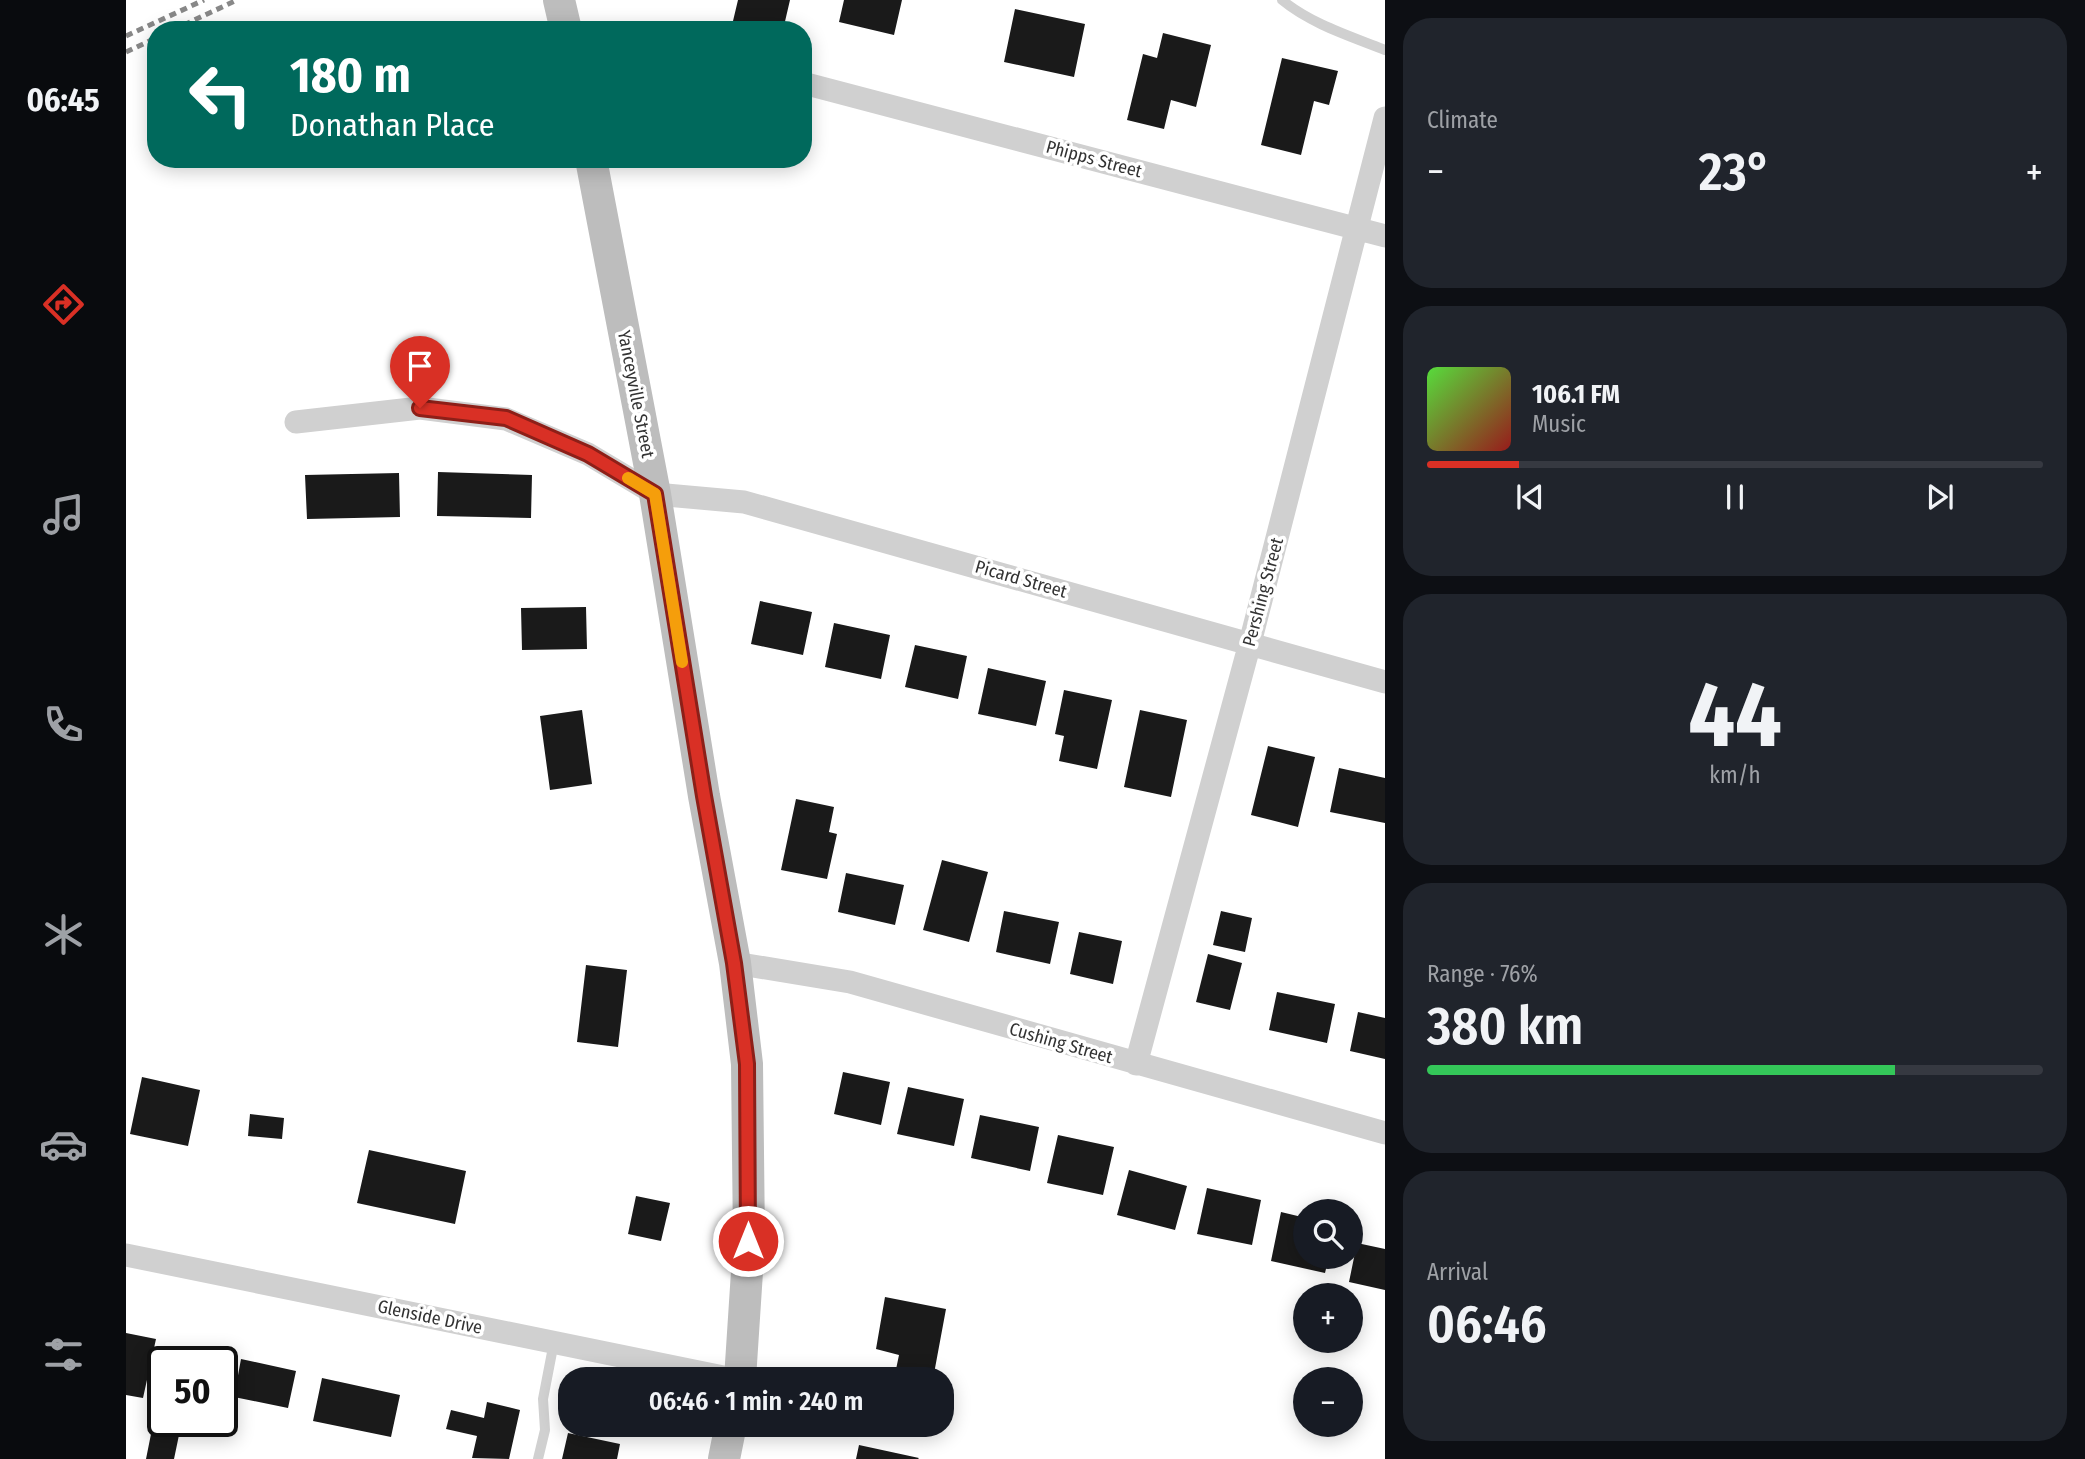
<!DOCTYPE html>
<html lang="en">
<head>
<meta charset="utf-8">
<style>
	:root { --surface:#171b24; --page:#20242c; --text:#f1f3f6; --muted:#9ea1a6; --line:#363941; --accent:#d93025 }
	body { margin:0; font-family:"Fira Sans Condensed",sans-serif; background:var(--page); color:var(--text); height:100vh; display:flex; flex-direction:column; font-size:26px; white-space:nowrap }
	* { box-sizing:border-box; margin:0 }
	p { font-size:23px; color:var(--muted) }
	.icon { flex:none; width:38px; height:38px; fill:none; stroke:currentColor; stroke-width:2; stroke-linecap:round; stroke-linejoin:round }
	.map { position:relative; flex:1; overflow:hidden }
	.details { display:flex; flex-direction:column; gap:18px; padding:18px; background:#0d0f14; width:700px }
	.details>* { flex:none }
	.banner { position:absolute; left:21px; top:21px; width:665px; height:147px; border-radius:28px; box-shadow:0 4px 18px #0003; background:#00695c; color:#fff; overflow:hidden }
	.controls { position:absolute; left:1167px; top:1199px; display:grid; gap:14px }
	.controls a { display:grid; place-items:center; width:70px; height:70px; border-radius:50%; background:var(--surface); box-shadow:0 4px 18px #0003; font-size:35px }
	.speed { position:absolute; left:21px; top:1346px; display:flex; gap:14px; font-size:35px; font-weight:700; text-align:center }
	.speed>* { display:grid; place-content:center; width:91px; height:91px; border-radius:50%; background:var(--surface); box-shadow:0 4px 18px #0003; line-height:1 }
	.speed .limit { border:4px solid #111; border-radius:10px; background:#fff; color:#111 }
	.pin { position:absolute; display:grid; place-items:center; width:60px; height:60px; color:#fff; margin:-72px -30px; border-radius:50% 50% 50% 0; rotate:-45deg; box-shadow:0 0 7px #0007 }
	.pin .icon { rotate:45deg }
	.me { position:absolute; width:77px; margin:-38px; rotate:0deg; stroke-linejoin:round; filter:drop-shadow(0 0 5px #0008) }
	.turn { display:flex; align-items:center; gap:24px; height:147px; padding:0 28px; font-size:32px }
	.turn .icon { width:91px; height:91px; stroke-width:2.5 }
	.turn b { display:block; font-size:49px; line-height:60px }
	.big { font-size:52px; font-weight:600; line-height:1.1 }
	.details .widget { flex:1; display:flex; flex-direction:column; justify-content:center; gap:10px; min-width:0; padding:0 24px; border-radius:28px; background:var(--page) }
	.details .dial { align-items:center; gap:0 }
	.dial b { font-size:91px; line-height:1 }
	.song { display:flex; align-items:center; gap:21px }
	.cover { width:84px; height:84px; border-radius:10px; background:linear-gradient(135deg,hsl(110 70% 55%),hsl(0 70% 35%)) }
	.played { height:7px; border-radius:4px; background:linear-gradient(90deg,var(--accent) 15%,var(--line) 15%) }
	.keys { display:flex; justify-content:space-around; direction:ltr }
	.heat { display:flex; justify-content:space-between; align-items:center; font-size:38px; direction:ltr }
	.charge { height:10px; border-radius:5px; background:linear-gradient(90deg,#34c759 76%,var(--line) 0) }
	.trip { position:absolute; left:432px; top:1367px; width:396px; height:70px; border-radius:28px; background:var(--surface); box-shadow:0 4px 18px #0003; font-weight:600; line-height:70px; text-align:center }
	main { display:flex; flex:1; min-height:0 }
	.tabs { display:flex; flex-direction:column; width:126px; justify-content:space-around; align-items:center; background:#090b0e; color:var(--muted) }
	.tabs .icon { width:49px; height:49px }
	.tabs .current { color:var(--accent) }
	.tabs b { font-size:32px; color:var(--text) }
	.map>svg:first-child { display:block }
	.building { fill:#1a1a1a }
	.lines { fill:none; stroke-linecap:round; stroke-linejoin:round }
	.lane { stroke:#d0d0d0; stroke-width:10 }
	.street { stroke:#d0d0d0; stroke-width:23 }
	.secondary { stroke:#bdbdbd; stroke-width:32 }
	.rail { stroke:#888; stroke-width:5; stroke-dasharray:7 5; stroke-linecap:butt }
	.route-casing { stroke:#8d1f18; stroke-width:18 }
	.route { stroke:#d93025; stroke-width:12 }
	.slow { stroke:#f59e0b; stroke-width:12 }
	.labels { text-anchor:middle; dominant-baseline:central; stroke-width:7; stroke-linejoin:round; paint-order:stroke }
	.street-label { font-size:18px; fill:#333; stroke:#fff }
</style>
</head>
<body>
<main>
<nav class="tabs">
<b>06:45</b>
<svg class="icon current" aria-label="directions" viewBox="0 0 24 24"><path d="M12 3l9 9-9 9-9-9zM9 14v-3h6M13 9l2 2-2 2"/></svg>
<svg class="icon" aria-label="music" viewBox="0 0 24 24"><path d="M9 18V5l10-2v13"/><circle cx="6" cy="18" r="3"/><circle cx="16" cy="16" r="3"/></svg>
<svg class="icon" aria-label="phone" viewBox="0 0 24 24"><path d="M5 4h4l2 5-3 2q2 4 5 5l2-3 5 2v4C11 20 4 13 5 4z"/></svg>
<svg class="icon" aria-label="climate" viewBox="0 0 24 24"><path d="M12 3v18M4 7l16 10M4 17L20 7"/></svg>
<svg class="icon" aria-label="car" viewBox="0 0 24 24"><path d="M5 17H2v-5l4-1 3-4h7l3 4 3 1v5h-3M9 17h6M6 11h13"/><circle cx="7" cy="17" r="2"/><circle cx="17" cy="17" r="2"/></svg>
<svg class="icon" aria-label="filters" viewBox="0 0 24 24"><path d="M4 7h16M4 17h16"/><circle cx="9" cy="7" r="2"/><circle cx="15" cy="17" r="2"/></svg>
</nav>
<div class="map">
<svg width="1259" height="1459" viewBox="0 0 1259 1459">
	<rect width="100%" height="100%" fill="#fff"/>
	<path class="building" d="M612,0H664L657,30H645L607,21Z
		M718,0H776L768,35L713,22Z
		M889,9L959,24L948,77L878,62Z
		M1037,33L1085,45L1070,107L1045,100L1038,129L1001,120L1017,54L1031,58Z
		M1156,58L1212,71L1203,105L1188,101L1175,155L1135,145Z
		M312,472L406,475L405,518L311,516Z
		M273,473L274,517L181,519L179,475Z
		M634,601L686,612L677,655L625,644Z
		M460,607L461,649L396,650L395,608Z
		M708,623L764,635L755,679L699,667Z
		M789,645L841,656L832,699L779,687Z
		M862,668L920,681L910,726L852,714Z
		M938,690L986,700L971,769L933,761L938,736L929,734Z
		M456,710L466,784L424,790L414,716Z
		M1014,710L1061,720L1045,797L998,787Z
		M1142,746L1189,757L1172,827L1125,815Z
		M1213,768L1259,778V823L1204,812Z
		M670,799L708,807L703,832L711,834L701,879L655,870Z
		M816,860L862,872L843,942L797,930Z
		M720,873L778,885L769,925L712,912Z
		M878,911L933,922L924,964L870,952Z
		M1095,911L1126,918L1119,952L1087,945Z
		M953,932L996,941L987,984L944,974Z
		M1082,954L1116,963L1104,1010L1070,1002Z
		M460,965L501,970L492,1047L451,1042Z
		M1151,992L1209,1004L1201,1043L1143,1030Z
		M1232,1012L1259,1018V1059L1224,1051Z
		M717,1072L764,1082L755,1125L708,1114Z
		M16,1077L74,1090L62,1146L4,1134Z
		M782,1087L838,1099L828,1146L771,1134Z
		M124,1114L158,1118L156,1139L122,1136Z
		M854,1115L913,1127L904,1171L845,1158Z
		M932,1135L988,1147L977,1195L921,1183Z
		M243,1150L340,1171L329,1224L231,1203Z
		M1003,1170L1061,1186L1049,1230L991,1215Z
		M1081,1188L1135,1200L1126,1245L1071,1234Z
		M510,1196L544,1203L535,1241L502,1234Z
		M1155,1212L1180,1218V1256H1203L1199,1273L1145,1261Z
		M1231,1243L1259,1249V1290L1223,1282Z
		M759,1297L820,1309L807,1379H768L773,1355L750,1349Z
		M0,1333L30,1339L17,1398L0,1395Z
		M115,1359L170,1371L162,1408L108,1397Z
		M196,1378L274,1395L265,1437L187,1421Z
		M361,1402L394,1410L383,1459L346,1458L351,1436L320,1429L325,1410L358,1418Z
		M26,1429L53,1435L48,1459H20Z
		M442,1433L494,1444L491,1459H436Z
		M733,1445L793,1458L792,1459H730Z"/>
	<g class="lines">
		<path class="lane" d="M1156,0C1185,24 1224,36 1259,50
			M412,1459L419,1430L417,1399L428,1342"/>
		<path class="street" d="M677,83L1259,236
			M170,422L294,408L380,419L462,454L529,494L618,502L1259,682
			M609,963L724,982L1259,1133
			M1010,1064L1124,643L1259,118
			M0,1255L607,1379"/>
		<path class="secondary" d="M433,0L440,30
			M465,159L529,494L578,796L609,963L621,1064L623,1241L614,1379
			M598,1459L605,1424"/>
		<path class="rail" d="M47,30L111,0
			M0,36L78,0
			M0,52L30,38"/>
	</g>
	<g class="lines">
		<defs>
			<path id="route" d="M294,408L380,418L462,454L529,494L578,796L608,963L621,1064L622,1241"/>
		</defs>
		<use href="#route" class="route-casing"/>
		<use href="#route" class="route"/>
		<path class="slow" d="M502,478L529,494L556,662"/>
	</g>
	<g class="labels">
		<g class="street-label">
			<text transform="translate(968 159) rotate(15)">Phipps Street</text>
			<text transform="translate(510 394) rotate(79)">Yanceyville Street</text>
			<text transform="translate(895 579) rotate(16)">Picard Street</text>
			<text transform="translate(1137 592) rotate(-75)">Pershing Street</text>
			<text transform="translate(935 1043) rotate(16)">Cushing Street</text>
			<text transform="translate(304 1317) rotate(12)">Glenside Drive</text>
		</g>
	</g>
</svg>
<div class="controls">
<a><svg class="icon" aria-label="search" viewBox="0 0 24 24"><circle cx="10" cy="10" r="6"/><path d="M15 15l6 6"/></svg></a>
<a>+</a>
<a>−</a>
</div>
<div class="speed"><div class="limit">50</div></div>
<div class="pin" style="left:294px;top:408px;background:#d93025"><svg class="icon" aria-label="arrive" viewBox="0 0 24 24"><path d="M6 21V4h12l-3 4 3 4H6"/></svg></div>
<svg class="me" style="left:622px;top:1241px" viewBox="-20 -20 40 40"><circle r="17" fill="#d93025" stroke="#fff" stroke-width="3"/><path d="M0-11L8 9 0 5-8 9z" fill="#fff"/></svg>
<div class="trip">06:46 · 1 min · 240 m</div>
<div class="banner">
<div class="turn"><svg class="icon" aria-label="left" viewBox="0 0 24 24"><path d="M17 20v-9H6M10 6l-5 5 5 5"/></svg><div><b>180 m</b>Donathan Place</div></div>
</div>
</div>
<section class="details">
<div class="widget"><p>Climate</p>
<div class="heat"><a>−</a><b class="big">23°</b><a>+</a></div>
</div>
<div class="widget">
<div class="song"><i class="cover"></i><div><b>106.1 FM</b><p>Music</p></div></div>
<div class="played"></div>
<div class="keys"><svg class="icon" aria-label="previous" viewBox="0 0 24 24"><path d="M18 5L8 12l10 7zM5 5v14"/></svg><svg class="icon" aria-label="pause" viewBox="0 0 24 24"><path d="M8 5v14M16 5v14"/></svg><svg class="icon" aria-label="next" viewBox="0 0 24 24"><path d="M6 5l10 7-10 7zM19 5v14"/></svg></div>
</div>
<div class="widget dial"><b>44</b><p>km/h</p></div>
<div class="widget"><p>Range · 76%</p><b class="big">380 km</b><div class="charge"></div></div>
<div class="widget"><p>Arrival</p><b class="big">06:46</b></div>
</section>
</main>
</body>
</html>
